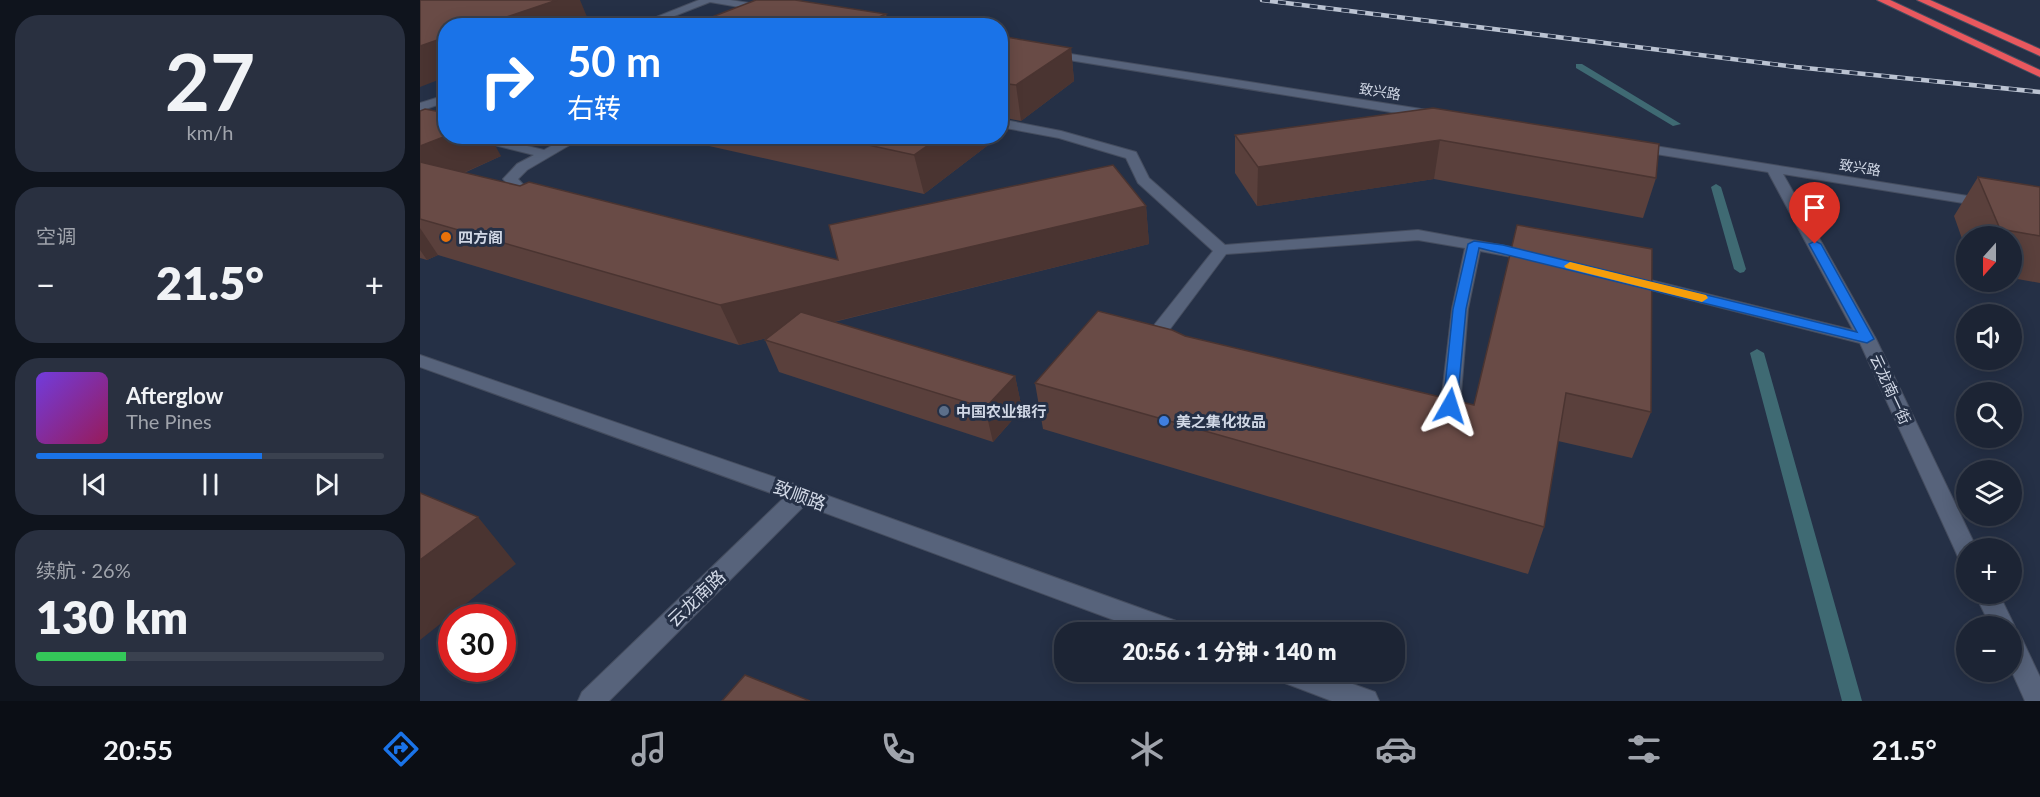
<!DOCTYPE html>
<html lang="zh">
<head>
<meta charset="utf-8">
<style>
	:root { --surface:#1c2434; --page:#293040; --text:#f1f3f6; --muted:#a0a4ac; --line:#3a414f; --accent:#1a73e8 }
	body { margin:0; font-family:Lato,"Noto Sans SC",sans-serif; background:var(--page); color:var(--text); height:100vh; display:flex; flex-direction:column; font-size:22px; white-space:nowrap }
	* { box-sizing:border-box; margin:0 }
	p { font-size:20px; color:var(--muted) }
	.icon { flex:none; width:33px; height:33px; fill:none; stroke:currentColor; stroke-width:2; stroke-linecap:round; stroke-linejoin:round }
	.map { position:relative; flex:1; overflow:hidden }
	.details { display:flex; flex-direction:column; gap:15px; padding:15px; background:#0f141d; width:420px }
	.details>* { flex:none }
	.hud { position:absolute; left:18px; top:18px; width:570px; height:126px; border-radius:24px; box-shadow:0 3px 15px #0003,0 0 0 2px var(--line); background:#1a73e8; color:#fff; overflow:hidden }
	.needle { width:39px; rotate:201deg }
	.buttons { position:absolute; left:1536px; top:226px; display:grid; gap:12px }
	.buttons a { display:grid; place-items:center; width:66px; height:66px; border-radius:50%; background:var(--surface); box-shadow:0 3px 15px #0003,0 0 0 2px var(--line); font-size:30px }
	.speed { position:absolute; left:18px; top:604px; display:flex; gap:12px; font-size:30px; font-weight:700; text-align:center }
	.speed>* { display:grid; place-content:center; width:78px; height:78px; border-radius:50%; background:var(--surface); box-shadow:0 3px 15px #0003,0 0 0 2px var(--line); line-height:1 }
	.speed .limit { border:9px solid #d22; background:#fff; color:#111 }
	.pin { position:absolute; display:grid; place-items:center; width:51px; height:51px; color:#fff; margin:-62px -26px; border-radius:50% 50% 50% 0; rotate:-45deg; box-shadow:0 0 6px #0007 }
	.pin .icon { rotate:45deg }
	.me { position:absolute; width:66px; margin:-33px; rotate:6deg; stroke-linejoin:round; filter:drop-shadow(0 0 4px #0008) }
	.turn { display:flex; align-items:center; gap:21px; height:126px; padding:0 30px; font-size:27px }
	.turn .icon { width:78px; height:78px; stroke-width:2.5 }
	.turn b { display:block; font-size:42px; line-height:51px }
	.big { font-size:45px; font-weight:800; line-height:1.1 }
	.details .widget { flex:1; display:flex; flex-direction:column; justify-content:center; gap:9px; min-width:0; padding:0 21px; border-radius:24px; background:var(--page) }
	.details .dial { align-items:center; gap:0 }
	.dial b { font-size:78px; line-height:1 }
	.song { display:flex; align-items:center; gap:18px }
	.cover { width:72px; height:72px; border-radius:9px; background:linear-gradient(135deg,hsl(260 70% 55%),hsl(330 70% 35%)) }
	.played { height:6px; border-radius:3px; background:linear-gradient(90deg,var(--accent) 65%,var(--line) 65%) }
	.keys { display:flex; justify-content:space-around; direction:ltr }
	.heat { display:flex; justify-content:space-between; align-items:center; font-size:33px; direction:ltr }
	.charge { height:9px; border-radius:4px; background:linear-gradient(90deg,#34c759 26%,var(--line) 0) }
	.trip { position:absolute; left:634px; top:622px; width:351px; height:60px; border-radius:24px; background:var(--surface); box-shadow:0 3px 15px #0003,0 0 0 2px var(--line); font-weight:800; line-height:60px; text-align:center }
	.tab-bar { display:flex; height:96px; justify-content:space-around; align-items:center; background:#0b0e15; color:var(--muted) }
	.tab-bar .icon { width:42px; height:42px }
	.tab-bar .current { color:var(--accent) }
	.tab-bar b { font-size:27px; color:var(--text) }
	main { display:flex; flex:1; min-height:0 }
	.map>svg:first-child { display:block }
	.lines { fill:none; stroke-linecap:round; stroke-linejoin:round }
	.stream { fill:#3f6a73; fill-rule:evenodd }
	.street-casing { stroke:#454d5f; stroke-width:2 }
	.secondary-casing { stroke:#454d5f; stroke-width:2 }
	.highway-casing { stroke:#454d5f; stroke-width:2 }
	.street { fill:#57637b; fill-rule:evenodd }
	.secondary { fill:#57637b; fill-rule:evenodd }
	.highway { fill:#e9585e; fill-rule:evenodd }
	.rail-casing { stroke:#bbc3d2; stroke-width:4.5 }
	.rail { stroke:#253046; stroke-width:3; stroke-dasharray:8; stroke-linecap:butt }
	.wall { fill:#5a403c }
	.shaded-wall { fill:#4a3431 }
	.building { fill:#694b46; stroke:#4a3431; stroke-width:1.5 }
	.route { fill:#1a73e8; stroke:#114b97; stroke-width:1.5 }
	.slow { fill:#f59e0b }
	.food-dot { fill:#e8710a; stroke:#253046; stroke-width:2 }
	.service-dot { fill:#5c6f8a; stroke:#253046; stroke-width:2 }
	.shop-dot { fill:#3f7fe0; stroke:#253046; stroke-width:2 }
	.labels { text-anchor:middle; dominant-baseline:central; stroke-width:6; stroke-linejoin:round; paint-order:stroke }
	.far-street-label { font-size:14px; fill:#d1d8e6; stroke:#253046 }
	.poi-label { font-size:15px; font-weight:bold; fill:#d1d8e6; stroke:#253046; text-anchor:start }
	.street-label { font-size:15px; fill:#d1d8e6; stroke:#253046 }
	.near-street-label { font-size:18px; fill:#d1d8e6; stroke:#253046 }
</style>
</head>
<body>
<main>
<section class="details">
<div class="widget dial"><b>27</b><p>km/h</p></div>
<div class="widget"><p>空调</p>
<div class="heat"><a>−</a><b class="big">21.5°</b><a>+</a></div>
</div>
<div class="widget">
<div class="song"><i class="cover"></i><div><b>Afterglow</b><p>The Pines</p></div></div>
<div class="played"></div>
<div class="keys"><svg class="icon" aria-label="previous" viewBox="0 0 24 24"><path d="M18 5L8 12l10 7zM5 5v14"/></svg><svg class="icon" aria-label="pause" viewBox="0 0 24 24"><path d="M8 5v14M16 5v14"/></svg><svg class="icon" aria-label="next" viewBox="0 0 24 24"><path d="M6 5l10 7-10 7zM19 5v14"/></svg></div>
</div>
<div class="widget"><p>续航 · 26%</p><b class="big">130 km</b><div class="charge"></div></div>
</section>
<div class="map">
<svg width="1620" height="701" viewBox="0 0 1620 701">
	<rect width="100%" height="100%" fill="#253046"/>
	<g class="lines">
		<path class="stream" d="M1156,64H1162L1261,124L1253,126L1156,68Z
			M1296,184L1301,187L1326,269L1324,272L1320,273L1314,269L1291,187Z
			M1337,349L1344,353L1442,701H1422L1330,353Z"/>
		<defs>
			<path id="street" d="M279,0H310L348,6L353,9L348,12L290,2L229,26H214Z
				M580,43L1014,111L1020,115L1014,119L580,49Z
				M26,95V102L0,111V103Z
				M580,119L641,131L716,152L729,178L805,245L998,230L1113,251L1121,256L1113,261L1060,251L1048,309L1040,406L1037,411L1016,422L1009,420L1006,415L1009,410L1021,403L1032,309L1045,248L998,240L806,254L750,329L740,353H728L725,349L735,324L793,251L718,183L706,158L639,138L580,127Z
				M39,136H64L124,150L149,136H165L107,170L98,179L111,193L120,195L122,198L115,202L101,199L83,179L97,164L114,155Z
				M1216,143L1573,200L1575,203L1573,206L1568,207L1363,174L1456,339L1557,549H1546V559L1538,557L1535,550L1440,343L1204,283L1202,280L1204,277L1210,275L1433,330L1348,172L1211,150L1210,147Z
				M381,487L389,489L392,495L389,501L189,701H158L162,692L373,489Z
				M1555,594H1579L1595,627L1592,634L1601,637L1620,677V701H1605L1592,672V627H1571Z"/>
			<path id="secondary" d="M0,355L389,489L759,622L768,625L772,633H729L373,501L0,367Z
				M853,672H899L955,692L959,701H912L857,680Z"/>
			<path id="highway" d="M1457,0H1470L1620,70V77Z
				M1497,0H1510L1620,49V56Z"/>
		</defs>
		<use href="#street" class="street-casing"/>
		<use href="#secondary" class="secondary-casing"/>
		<use href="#highway" class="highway-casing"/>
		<use href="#street" class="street"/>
		<use href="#secondary" class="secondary"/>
		<use href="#highway" class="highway"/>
		<defs>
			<path id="rail" d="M842,0L1376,67L1620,92"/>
		</defs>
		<use href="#rail" class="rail-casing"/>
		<use href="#rail" class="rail"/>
	</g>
	<path class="wall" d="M466,14L467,18L512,26H286L284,20Z
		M580,36L651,48L654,81L601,121L586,118L588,131L580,136Z
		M1013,108L1236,178L1223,218L1014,179L837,206L815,173V135Z
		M0,111L81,156L44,173L418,260L726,206L729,244L414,322L595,376L602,409L573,442L359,372L345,340L347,338L319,345L18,255L7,260L0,258Z
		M276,136H580L504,194L280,144Z
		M1558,177L1620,187V283L1592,278V237H1546V250L1534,216Z
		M1097,225L1231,412L1212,458L1138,441L1124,527L1108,574L623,429L615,383L765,336L1054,405Z"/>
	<path class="shaded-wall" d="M137,0H160L170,24L166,26H60Z
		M26,37V77L0,87V46Z
		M651,48L654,81L601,121L596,85Z
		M582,95L588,131L580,136V96Z
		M26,136H70L81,156L0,192V146Z
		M521,136H580L504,194L494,155Z
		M1020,140L1014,179L837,206L838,167Z
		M726,206L729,244L319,345L300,305Z
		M0,228L18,255L7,260L0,250Z
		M595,376L602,409L573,442L565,408Z
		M58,517L96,564L0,640V560Z"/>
	<path class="building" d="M0,0H137L60,26H26V37L0,46Z
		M336,0H375L466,14L459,17L512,26H315L284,20Z
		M580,36L651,48L596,85L580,83Z
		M1013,108L1239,144L1236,178L1020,140L838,167L815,135Z
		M5,109L26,113V136L0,146V111Z
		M407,136H521L494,155Z
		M0,162L100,186L109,182L418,260L409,225L693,165L726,206L300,305L0,219Z
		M1558,177L1620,187V236L1580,229Z
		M1097,225L1232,249L1231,412L1146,393L1124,527L615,383L678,311L752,330L765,336L1054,405Z
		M381,312L595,376L565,408L345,340Z
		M0,493L58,517L0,560Z
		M325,675L390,701H302Z"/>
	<path class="route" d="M1054,241L1083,245L1437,332L1389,244L1395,241L1401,244L1454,339L1447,343L1059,248L1046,309L1037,406L1030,411L1023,406L1033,309L1048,244Z"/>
	<path class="slow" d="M1150,262L1286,295L1288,298L1282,302L1146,268L1144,266Z"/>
	<circle class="food-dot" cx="26" cy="237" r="6"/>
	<circle class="service-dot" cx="524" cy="411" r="6"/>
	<circle class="shop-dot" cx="744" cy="421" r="6"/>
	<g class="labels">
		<g class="far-street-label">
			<text transform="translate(960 91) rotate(9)">致兴路</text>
			<text transform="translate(1440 167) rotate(9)">致兴路</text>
		</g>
		<g class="poi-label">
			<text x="38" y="237">四方阁</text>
			<text x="536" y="411">中国农业银行</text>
			<text x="756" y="421">美之集化妆品</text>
		</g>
		<g class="street-label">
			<text transform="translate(1471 389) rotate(65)">云龙南一街</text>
		</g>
		<g class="near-street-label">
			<text transform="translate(380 495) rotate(20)">致顺路</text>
			<text transform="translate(276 598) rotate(-44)">云龙南路</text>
		</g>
	</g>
</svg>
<div class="buttons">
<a><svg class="needle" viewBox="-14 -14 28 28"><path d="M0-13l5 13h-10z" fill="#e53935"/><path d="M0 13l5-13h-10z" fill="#a0a4ac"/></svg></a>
<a><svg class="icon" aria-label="sound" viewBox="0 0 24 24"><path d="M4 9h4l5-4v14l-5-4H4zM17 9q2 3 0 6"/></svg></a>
<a><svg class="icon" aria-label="search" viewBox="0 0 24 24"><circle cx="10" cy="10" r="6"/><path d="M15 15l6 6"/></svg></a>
<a><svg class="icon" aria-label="layers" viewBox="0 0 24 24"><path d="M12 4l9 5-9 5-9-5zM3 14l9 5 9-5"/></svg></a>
<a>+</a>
<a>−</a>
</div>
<div class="speed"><div class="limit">30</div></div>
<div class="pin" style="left:1395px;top:244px;background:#d93025"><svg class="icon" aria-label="arrive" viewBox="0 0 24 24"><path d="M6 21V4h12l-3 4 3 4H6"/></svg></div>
<svg class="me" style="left:1030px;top:406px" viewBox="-20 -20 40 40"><path d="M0-17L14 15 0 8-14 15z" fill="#1a73e8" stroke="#fff" stroke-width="4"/></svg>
<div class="trip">20:56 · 1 分钟 · 140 m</div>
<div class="hud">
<div class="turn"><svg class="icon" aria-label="right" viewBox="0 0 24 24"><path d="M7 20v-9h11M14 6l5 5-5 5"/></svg><div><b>50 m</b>右转</div></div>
</div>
</div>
</main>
<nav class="tab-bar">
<b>20:55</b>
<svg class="icon current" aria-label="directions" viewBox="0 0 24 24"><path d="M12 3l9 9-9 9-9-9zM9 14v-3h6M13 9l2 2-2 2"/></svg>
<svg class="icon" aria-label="music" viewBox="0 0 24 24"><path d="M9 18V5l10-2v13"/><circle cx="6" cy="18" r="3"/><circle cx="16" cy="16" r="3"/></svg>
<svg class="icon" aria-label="phone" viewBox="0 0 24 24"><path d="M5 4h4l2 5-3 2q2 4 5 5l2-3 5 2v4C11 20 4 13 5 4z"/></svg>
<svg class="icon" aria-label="climate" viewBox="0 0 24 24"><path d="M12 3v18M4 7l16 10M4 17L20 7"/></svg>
<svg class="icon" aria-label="car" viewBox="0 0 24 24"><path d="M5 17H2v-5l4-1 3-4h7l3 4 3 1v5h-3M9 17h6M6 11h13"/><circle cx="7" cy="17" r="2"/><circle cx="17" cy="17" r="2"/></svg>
<svg class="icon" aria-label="filters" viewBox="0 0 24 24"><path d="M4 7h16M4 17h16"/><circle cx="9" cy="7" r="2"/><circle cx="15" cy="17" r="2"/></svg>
<b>21.5°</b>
</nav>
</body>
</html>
